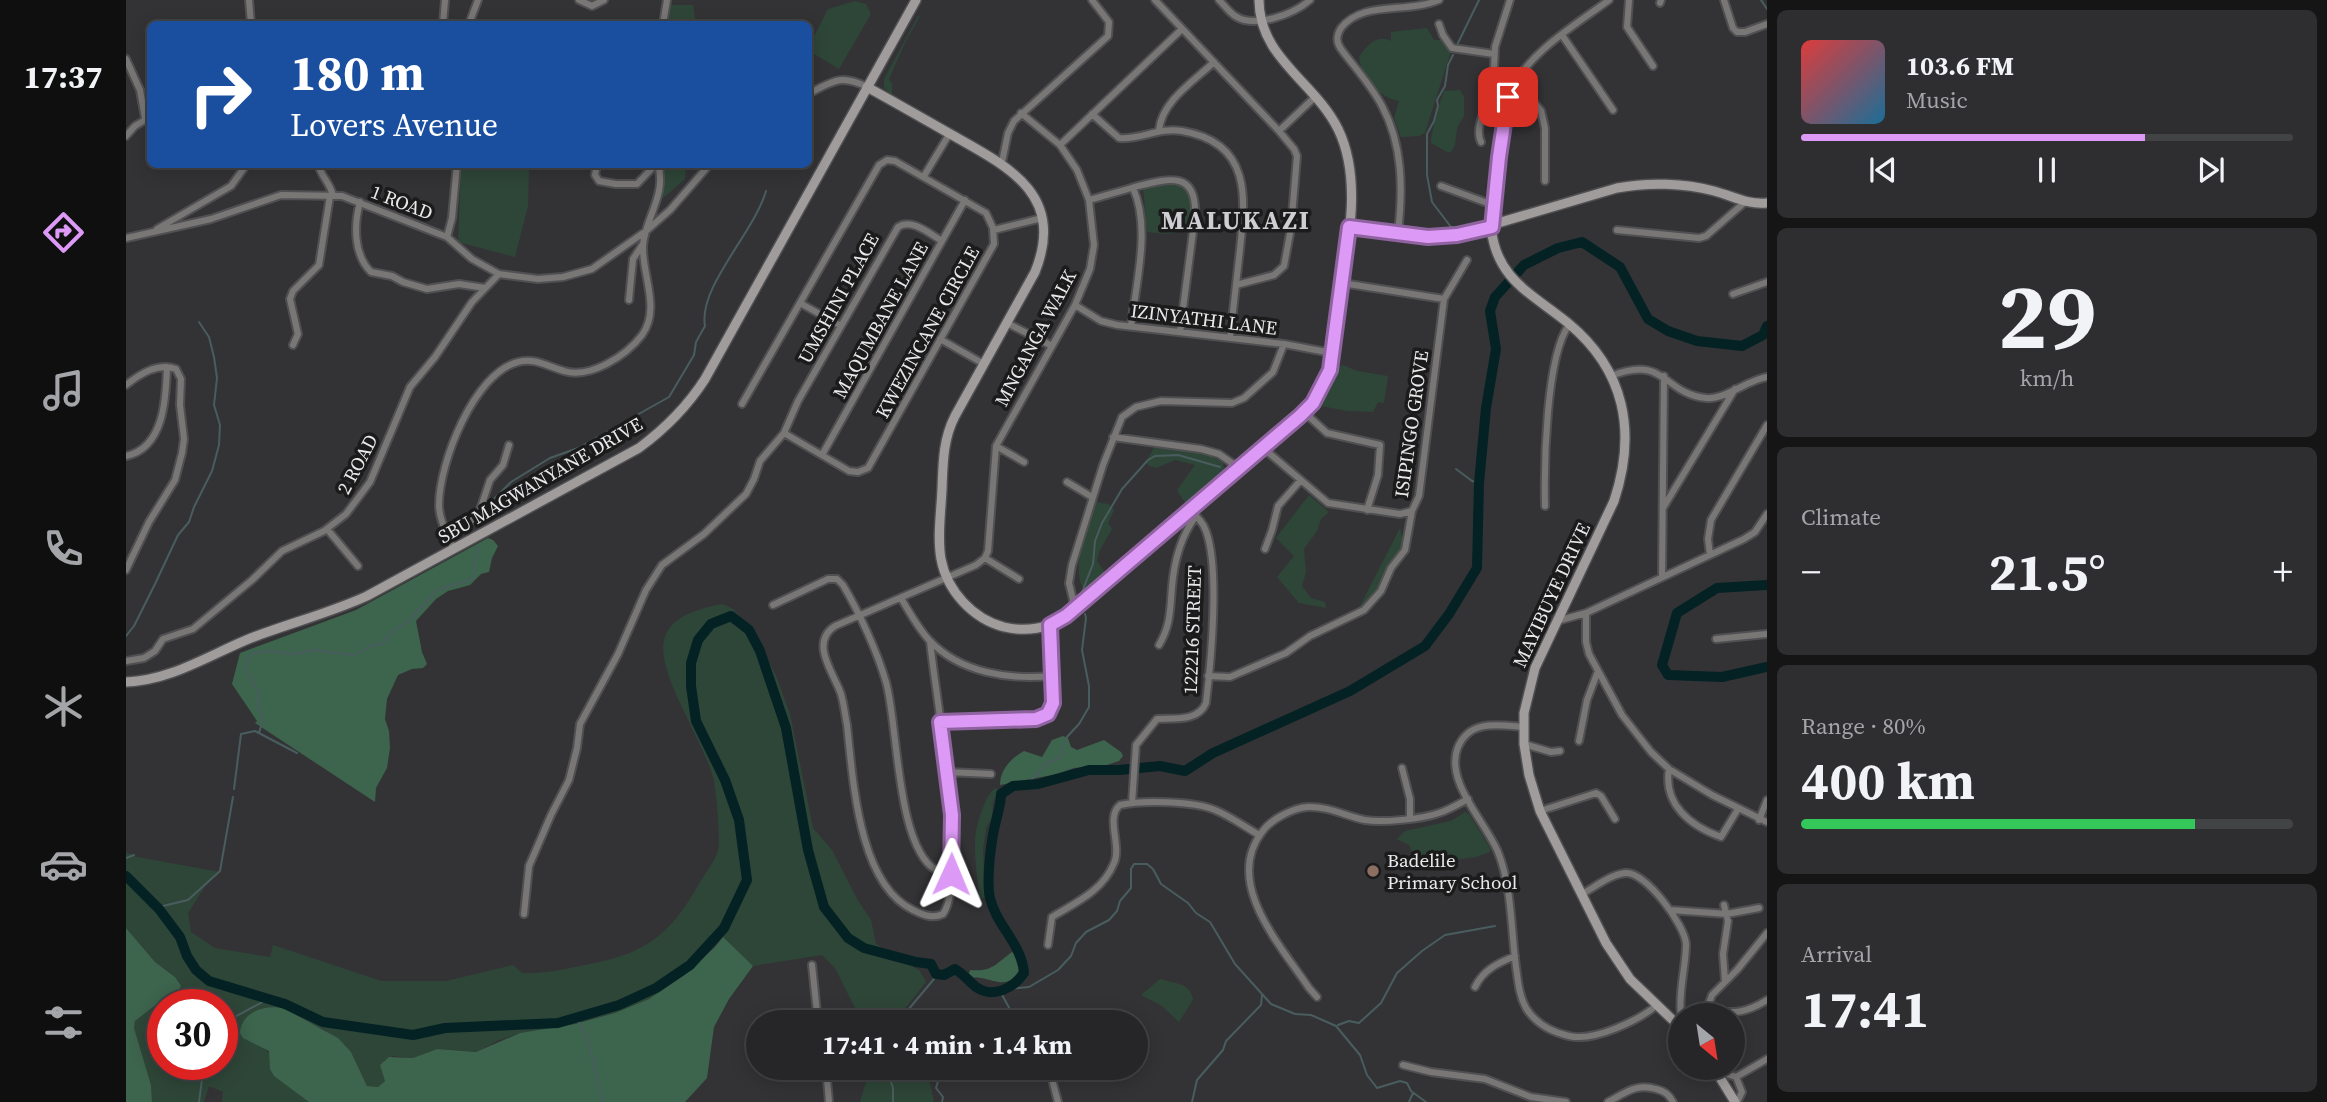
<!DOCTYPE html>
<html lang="en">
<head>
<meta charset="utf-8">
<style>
	:root { --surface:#262628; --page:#2e2e30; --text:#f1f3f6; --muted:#a4a5a8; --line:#424345; --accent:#dc99f5 }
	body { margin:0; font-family:"Source Serif 4",serif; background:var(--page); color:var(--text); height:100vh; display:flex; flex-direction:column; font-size:26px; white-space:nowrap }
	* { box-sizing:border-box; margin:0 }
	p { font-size:23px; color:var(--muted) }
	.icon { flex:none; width:38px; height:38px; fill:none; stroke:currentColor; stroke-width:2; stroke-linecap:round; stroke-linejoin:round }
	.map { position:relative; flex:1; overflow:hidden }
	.side { display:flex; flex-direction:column; gap:10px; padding:10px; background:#151516; width:560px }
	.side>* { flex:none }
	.banner { position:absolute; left:21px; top:21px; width:665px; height:147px; border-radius:10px; box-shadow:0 4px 18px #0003,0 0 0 2px var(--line); background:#1a4fa0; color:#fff; overflow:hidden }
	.needle { width:46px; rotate:150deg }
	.tools { position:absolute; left:1542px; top:1003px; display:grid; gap:14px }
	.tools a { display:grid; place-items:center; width:77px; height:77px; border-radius:50%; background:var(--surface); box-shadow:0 4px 18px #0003,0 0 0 2px var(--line); font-size:35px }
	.speed { position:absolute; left:21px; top:989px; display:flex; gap:14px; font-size:35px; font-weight:700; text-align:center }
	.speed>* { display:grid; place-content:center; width:91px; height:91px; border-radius:50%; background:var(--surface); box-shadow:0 4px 18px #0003,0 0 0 2px var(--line); line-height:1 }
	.speed .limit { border:10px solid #d22; background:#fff; color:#111 }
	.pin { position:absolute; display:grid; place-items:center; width:60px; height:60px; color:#fff; margin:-30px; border-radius:14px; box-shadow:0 4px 10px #0006 }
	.me { position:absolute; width:77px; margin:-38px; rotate:1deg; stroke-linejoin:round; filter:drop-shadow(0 0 5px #0008) }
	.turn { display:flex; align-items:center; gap:24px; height:147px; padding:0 28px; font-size:32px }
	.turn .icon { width:91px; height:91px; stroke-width:2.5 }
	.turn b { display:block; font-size:49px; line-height:60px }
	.big { font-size:52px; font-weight:700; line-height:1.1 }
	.side .widget { flex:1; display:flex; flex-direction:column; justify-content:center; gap:10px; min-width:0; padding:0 24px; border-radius:10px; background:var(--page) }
	.side .dial { align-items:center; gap:0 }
	.dial b { font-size:91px; line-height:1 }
	.song { display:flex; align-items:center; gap:21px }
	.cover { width:84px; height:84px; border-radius:10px; background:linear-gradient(135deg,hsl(0 70% 55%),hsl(200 70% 35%)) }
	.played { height:7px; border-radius:4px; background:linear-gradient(90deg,var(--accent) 70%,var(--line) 70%) }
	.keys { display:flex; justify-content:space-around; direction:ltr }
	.heat { display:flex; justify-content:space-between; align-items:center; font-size:38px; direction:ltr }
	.charge { height:10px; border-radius:5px; background:linear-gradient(90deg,#34c759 80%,var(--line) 0) }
	.trip { position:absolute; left:620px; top:1010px; width:402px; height:70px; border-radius:35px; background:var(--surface); box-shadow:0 4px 18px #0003,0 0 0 2px var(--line); font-weight:700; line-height:70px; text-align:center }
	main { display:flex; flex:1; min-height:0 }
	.menu { display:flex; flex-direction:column; width:126px; justify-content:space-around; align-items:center; background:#0f0f10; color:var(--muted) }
	.menu .icon { width:49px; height:49px }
	.menu .current { color:var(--accent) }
	.menu b { font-size:32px; color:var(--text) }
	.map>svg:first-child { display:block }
	.green { fill:#2e4638; fill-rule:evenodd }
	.forest { fill:#3d644d }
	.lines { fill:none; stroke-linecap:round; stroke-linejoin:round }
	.stream { stroke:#495d5f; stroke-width:2 }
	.river { stroke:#042224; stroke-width:10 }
	.street-casing { stroke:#505053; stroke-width:10 }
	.secondary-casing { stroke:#505053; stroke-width:12 }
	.street { stroke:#797676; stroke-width:6 }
	.secondary { stroke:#a09c9c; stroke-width:9 }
	.route-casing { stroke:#8f639f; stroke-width:18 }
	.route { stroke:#dc99f5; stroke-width:12 }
	.education-dot { fill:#8d6e63; stroke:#1b1b1c; stroke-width:2.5 }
	.labels { text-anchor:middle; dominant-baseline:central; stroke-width:7; stroke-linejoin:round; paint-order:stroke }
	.street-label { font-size:19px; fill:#e9e8ea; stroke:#1b1b1c }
	.poi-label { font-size:19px; fill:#e9e8ea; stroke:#1b1b1c; text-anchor:start }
	.district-label { font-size:26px; font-weight:bold; letter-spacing:2px; fill:#cfced3; stroke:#1b1b1c }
</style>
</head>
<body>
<main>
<nav class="menu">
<b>17:37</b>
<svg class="icon current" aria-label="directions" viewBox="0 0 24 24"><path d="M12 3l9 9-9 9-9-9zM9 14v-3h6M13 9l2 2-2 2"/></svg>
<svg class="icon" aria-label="music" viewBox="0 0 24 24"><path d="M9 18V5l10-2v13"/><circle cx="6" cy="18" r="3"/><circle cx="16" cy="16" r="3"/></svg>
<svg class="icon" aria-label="phone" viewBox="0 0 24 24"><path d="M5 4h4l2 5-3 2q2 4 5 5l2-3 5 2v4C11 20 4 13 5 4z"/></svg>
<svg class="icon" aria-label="climate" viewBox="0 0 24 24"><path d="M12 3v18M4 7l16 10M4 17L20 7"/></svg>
<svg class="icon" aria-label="car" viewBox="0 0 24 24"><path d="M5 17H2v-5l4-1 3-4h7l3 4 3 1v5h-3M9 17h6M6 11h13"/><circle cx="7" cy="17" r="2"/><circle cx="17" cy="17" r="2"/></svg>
<svg class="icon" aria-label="filters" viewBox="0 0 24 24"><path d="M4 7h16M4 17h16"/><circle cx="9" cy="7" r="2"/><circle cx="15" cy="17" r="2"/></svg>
</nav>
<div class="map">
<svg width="1641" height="1102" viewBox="0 0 1641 1102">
	<rect width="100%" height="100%" fill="#333336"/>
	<path class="green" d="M729,1L740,4L745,14L713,69L683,51V46L702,9Z
		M544,5H567L570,24H552L543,19Z
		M792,16H794L779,43L763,79L766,84V95L758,88V79Z
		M1301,28L1308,40H1316L1325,51L1299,133L1293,136L1275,137L1268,118L1273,101C1254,98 1235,77 1233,57C1241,45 1251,34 1265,41V32Z
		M1334,90L1338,97V116L1331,128L1329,145L1325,152H1321L1305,143C1305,133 1314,101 1318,91Z
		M335,165H403L402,206L389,257L332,242Z
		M536,165H560L559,179L537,198L539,181Z
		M1043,182C1071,183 1067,210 1063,230L1042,234L1021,232L1017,188Z
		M1217,365L1231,371L1262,376L1258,403L1252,402L1247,412L1221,411L1195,406L1205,388L1213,367Z
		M1029,446L1079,452L1097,463L1099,474L1061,506L1051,490L1069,465L1049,460L1030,468L1023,466L1020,462Z
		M1183,495L1203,512L1195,519L1191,531L1178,549L1180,572L1176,586L1185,598L1199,602L1200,608L1173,603L1151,577L1168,556L1150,538Z
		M969,502L983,504L988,510L982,523L986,529L974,550L971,561L980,574L960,591C942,574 962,522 969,502Z
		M1274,528L1278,546L1245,601L1231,612Z
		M597,604L607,609L628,631L651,678L664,714L687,828L706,850L731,899L745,920L750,944L794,971L800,982L773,1016L774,1022H736L709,968L696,955L627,966L596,938L557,976L523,999L489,1013L449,1024L394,1033L371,1041L351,1052L311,1049L287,1058L266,1056L259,1081L252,1087L241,1086L225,1052L199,1030L184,1023L138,1048L144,1054C145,1087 166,1080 183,1102H96L97,1092L83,1086L78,1102H26L25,1085L7,1028L9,1021L40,997L51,993L49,977L29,962L0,928V852L11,857L94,872L80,885L62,913L65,932L89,948L144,957L147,945L255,981H320L387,965L396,973C416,974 435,970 454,966C517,955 543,938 574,882C580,872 590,860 592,850C595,840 590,792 588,781C580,743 527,670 539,637C547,614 576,608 597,604ZM37,1004H96V1064H37Z
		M869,788L872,790L867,802L866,818L860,828L857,850L859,897L856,899L853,896C851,866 844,841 855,813C859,803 861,795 869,788Z
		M1339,812L1343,814L1364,848V852L1350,857L1328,860L1309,867L1296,866L1291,863L1283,845L1271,839L1279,831L1325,821Z
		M1034,979C1048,984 1065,982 1067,1000L1053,1022L1036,1006L1015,995Z
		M744,1068H801L808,1102H734Z"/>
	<path class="forest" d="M362,538L367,540L372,546L366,558L363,572L355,574L344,585L322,591L310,599L290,621L296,652L301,664L297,668L286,669L272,675L261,699L259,719L263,731L264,748L261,768L250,788L249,802L129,723L131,721L106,684L114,653L230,610Z
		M937,736L942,738L945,747L951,750L978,740L995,752L997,756L993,761L978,766L948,768L931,774L874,785C874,770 885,758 898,751L916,757L926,740Z
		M0,928L29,962L49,977L55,986L51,993L40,997L9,1021L8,1028L25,1085L26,1102H0Z
		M597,937L627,966L603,999L588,1027L581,1078L559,1102H183L148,1076L144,1069L143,1051L117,1038L114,1033C115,1012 140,1003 159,1009L212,1038L225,1052L241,1086L252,1087L259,1081L254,1065L263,1057L287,1058L311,1049L350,1052L394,1033L449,1024L489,1013L523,999L557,976L589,947Z
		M886,952L890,955L893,970C883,989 871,981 855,978C844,976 852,980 843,974L844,970C867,972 869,964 886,952Z"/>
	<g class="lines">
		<path class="stream" d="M1635,0L1641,9
			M1331,45L1353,0
			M1327,55L1322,65L1319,86L1311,100L1312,106L1308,121L1301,134V175L1306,202L1325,227L1338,228
			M1330,469L1346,481L1353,483
			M358,517L362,505L385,482L424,458L452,448L543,397L568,355L570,342L579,326C572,287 628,233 640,191
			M956,592L967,564L969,541L976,523L996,489L1022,460L1029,456L1052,455L1094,467
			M0,636L8,626L29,584L52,535L63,522L68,507L86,471L93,445L94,425L88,405L91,378L88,357L83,337L73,322
			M133,733L137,719L132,705V692L120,670L122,658L128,653L141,651L169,654L187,650L228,655L244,646L256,644L266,632L285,619L311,590L346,579L349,575V560L353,546
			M899,787L921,763L934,758L940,738L953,724L963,707V686L956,650L960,618L959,614
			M108,789L115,734L129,731L171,753
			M0,858L8,855
			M33,909L37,906L62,900L94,871L107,797
			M881,989L903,987L932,970L945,956L950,943L960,932L983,920L991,911L994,901L1005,888V869L1008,864H1021L1027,869L1035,884L1062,903L1070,913L1084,922L1109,964L1145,1004L1169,1014L1185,1015L1210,1026L1234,1055L1241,1075L1251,1088L1274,1081L1281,1083L1285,1091L1300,1102
			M874,991L887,1015L885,1022
			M451,1018L463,1044L477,1102
			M777,1022L782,1010L808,979L810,974
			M1212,1025L1223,1021L1233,1023L1255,1003L1271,973L1296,951L1319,935L1369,926
			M96,1027L105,1019L142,999
			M760,1068L767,1088V1102
			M809,1068L813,1078L810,1088L817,1097L816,1102
			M911,1068L912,1070
			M73,1102L78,1064
			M1066,1102L1071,1080L1097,1050L1100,1041L1135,1005L1136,995
			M1283,1102L1287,1093"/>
		<path class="river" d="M1641,585L1591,588L1551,613L1536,665L1542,675L1596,677L1641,667
			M0,876L33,909L54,937L61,956L70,970L83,981L159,1004L197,1022L287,1035L319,1028L432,1023L493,1005L530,988L564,965L598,928L621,880L613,820L599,780L570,721L565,686V663L572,640L585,624L605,616L623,630L634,651L660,728L682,850L698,907L722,938L738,948L790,962L805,964L810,974L818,975L829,969C837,974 843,981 850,987C867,999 888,988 898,973C896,944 870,925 864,898C860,880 865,840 870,821C872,811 875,804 875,794L887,786L912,784L963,770H993L1034,766L1059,771L1087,753L1224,691L1299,646L1323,614L1351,568L1353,483L1360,408L1370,349L1364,311L1369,297L1398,265L1432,248L1456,242L1494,267L1522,319L1542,331L1571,341L1616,346L1637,335L1641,326"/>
		<defs>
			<path id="street" d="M123,0L125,24
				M453,0L466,6L478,0
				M1029,0L1153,131L1168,149L1171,156L1165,228L1158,266L1148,275L1110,285
				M1093,0C1098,5 1103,12 1109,16C1129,29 1168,14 1184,0
				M1384,0L1369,47L1368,69L1377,84L1406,100L1415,111L1419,128V181
				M1503,0L1501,27L1527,66
				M1598,0L1607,28L1611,32H1619L1641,24
				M1534,3L1535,0
				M317,24L319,0
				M343,24L352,0
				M537,24L541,0
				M1313,24L1317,35L1326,48L1368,54
				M1436,35L1487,110
				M0,59L14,90L19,118
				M682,94C707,81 715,74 741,87
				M966,114L993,138C1014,140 1033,127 1056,131C1129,143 1119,203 1113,258C1110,285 1107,312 1104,338
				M1033,130C1036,101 1068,81 1088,62
				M1153,131L1189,97
				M0,136L9,126L24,117
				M1355,142C1347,126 1365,96 1373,80
				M934,145L1056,29
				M876,162L882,133L888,121L982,36L983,22L966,0
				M192,164C195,177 204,182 207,196
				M471,164L469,175L473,181L490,184H511L530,164
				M798,176L824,133
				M1315,186L1367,205
				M963,200C980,195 996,191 1012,186C1044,178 1071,171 1069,216L1054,332
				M234,202C228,224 227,254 245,272L266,276L277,282L301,289L333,284L359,288
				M1365,227C1367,197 1373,111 1386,87C1408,49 1448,26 1483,0
				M31,229L105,186L121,164
				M868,230L916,218
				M1491,230L1573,238L1580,236L1619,202
				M1272,233C1277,190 1277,145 1256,106C1245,85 1229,68 1215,49C1210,42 1210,36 1215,28C1237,0 1280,14 1313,0
				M321,237L326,218L331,164
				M0,238L85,219L155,195L216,196L321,237L346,259L373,274L412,279L437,277L466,269L520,231L544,210L584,164
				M1216,283L1318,299
				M1607,294L1641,282
				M503,300L507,259L517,244
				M674,303L715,326
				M949,305L975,321L991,325L1158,344L1206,353
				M881,323L926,346
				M1005,326C1010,283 1025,227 1007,188
				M814,339L858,364
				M167,345L172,334L164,299L167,291L193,265L204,196
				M1485,376C1540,354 1537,394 1580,398C1599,400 1621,380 1641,377
				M0,385C14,374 32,362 50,369L55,379L54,405L58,439L56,453L49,480L23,522L0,570
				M616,404L753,165L761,160L769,161L860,213L867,228L868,244L742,468L732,472L723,471L658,433
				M1178,412L1201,433L1254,445L1252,475L1241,510
				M987,437L1075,449L1093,454L1113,468
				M870,446L898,462
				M1137,448L1202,503L1274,514L1286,511L1293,496L1318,299L1341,260
				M696,455L839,200
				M0,456C38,448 40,399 41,367
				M941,482L966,497
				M1419,506C1418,465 1420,356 1443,325
				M1537,508L1609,389
				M201,529L232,566
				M323,537L352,516L364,480L377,465L383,445
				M328,549C322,536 313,520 313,505C313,463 348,373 392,362C408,357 423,367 438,371C464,379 500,356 516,335C535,309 516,275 517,246C519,217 541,196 532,164
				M1139,549L1146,530L1152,506L1174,481
				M1584,555L1582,539L1585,520L1641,425
				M859,558L893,579
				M1536,577L1538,376
				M775,598C783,612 792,628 803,640C834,673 883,680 926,676
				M647,605L702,579H711L717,585C733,612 751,651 760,682C772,723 770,847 810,870C814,872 820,873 825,874
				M949,608L943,583L946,565L977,465L996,417L1010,407L1035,401L1106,403L1118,398L1147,372L1158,344
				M1460,613V642L1463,654L1496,715L1525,752L1543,769L1586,795L1641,822
				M1431,621L1460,613L1618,539L1629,532L1641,514
				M1590,639L1641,634
				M804,641C809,693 843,877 817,914C807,919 797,915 787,910C732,884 727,778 721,725C719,715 718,704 715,694C708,673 683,643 709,626L850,565L859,558L862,551L870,446L949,305L964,269L968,245L963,200L951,170L934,145L895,113
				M1033,645C1045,625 1044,609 1046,587C1048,562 1055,536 1070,516
				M0,661L18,658L29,651L37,639L67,629L126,580L156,551L198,531L220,514L244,482L284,387L309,357L346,302L373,274
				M1082,676L1104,677L1160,653L1184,636L1238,610L1255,591L1265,568L1279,550L1286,511
				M814,722L910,719L922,714L927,703L924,625
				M1397,727C1373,725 1344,719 1332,747C1318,781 1359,821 1372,852C1386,887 1385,930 1390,967C1392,981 1393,995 1400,1008C1410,1024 1425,1032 1443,1036C1467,1042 1512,1021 1531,1005
				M1453,741L1461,700L1472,671
				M1398,744L1425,752L1434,751
				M1276,768L1284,799V818
				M1543,769C1537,804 1564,826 1595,837L1612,809
				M821,772L865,774
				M1006,803L1010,745L1031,719C1048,718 1072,722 1080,703C1085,662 1094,569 1080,531C1077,522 1071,516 1063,510
				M1414,811L1470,793L1475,796L1489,819
				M1633,820L1641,800
				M1456,894C1469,887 1485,874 1500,873C1520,872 1559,925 1560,944C1560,968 1552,991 1555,1015
				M1598,905L1602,921L1597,954L1599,981
				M1544,910L1601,914L1633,908
				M398,914L403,866L425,815L443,780L451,748L454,724L492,654L520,590L536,565L578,534L620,494L628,479L634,461L658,433L672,401L772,227C786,218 804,234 816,241
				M922,945L926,917C949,903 977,891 988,863C996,846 979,817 994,805C1016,800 1068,801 1089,810C1104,816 1119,827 1133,835
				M686,965L692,1022
				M1349,987C1357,970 1372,963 1389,956
				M1191,997L1183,988C1155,946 1097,883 1136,832C1145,819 1167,808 1182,807C1201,806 1220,816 1239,820C1256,823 1296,819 1313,813C1323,810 1333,804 1342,799
				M1583,1011C1609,1013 1618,1014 1641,1000
				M1583,1015V1003L1586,995L1611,970L1641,933
				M1277,1065L1305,1072L1359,1079L1405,1097L1440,1102
				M700,1068L703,1102
				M1591,1071L1610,1077L1616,1092L1611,1102
				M1610,1077L1641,1059
				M927,1083L932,1102
				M1482,1102C1499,1093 1510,1083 1530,1089C1538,1091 1543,1094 1547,1102"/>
			<path id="secondary" d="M741,87C770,103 798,119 826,135C883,167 940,195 909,272L829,416C817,439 817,463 816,489C815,512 811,537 815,559C821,591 847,619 878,627C899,632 923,629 940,616L1174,416C1187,404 1198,389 1203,372C1209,352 1210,329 1212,308C1220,252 1238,182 1212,129C1189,82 1133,58 1133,0
				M1223,227L1302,237L1331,235L1491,188C1522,182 1558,183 1588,191C1607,196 1621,205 1641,203
				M1365,227C1370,279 1405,293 1442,323C1499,370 1511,432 1488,501L1409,668L1398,713V744L1403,775L1414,811L1480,943L1504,979L1554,1027
				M0,682C46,680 83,655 125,638C164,623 204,613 241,596L513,448C540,428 561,407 579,379L790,0
				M1588,1068L1609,1102"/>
		</defs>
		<use href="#street" class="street-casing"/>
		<use href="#secondary" class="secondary-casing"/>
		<use href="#street" class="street"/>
		<use href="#secondary" class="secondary"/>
	</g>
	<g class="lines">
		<defs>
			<path id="route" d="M825,874L826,815L814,722L910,719L922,714L927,703L924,625L940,616L1174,416L1187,403L1204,370L1223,227L1302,237L1331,235L1366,227L1373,157L1382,97"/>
		</defs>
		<use href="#route" class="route-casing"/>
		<use href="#route" class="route"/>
	</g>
	<circle class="education-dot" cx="1247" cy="871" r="7"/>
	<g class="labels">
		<g class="street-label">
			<text transform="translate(276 202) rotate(21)">1 ROAD</text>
			<text transform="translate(712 298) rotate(-61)">UMSHINI PLACE</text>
			<text transform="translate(1078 319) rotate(7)">IZINYATHI LANE</text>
			<text transform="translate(754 320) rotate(-61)">MAQUMBANE LANE</text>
			<text transform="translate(801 332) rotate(-61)">KWEZINCANE CIRCLE</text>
			<text transform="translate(909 338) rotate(-62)">MNGANGA WALK</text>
			<text transform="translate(1285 424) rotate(-82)">ISIPINGO GROVE</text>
			<text transform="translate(231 464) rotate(-62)">2 ROAD</text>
			<text transform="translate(414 480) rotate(-30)">SBU MAGWANYANE DRIVE</text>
			<text transform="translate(1425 595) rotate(-65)">MAYIBUYE DRIVE</text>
			<text transform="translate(1066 630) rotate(-88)">122216 STREET</text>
		</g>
		<g class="poi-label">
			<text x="1261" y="860">Badelile<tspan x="1261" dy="22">Primary School</tspan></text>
		</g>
		<g class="district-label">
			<text x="1110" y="220">MALUKAZI</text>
		</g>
	</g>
</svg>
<div class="tools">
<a><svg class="needle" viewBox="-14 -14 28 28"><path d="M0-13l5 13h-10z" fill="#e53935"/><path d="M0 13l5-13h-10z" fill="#a4a5a8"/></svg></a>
</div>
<div class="speed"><div class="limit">30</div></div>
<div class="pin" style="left:1382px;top:97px;background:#d93025"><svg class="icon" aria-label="arrive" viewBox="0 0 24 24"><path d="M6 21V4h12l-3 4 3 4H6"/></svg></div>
<svg class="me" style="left:825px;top:874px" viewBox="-20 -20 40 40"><path d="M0-17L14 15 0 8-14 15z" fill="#dc99f5" stroke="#fff" stroke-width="4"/></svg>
<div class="trip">17:41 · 4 min · 1.4 km</div>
<div class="banner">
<div class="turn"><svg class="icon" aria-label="right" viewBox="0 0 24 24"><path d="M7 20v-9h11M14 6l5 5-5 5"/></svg><div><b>180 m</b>Lovers Avenue</div></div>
</div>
</div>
<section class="side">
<div class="widget">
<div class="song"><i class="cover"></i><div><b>103.6 FM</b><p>Music</p></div></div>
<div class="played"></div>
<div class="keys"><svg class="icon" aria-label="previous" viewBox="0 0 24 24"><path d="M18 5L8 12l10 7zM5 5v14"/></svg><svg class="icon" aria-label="pause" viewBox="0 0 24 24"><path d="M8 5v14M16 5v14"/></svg><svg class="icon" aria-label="next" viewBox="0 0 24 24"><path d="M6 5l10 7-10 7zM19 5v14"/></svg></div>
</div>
<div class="widget dial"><b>29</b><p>km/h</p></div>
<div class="widget"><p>Climate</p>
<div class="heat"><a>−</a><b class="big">21.5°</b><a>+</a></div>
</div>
<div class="widget"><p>Range · 80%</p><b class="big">400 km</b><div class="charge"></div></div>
<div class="widget"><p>Arrival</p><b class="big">17:41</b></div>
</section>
</main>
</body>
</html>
